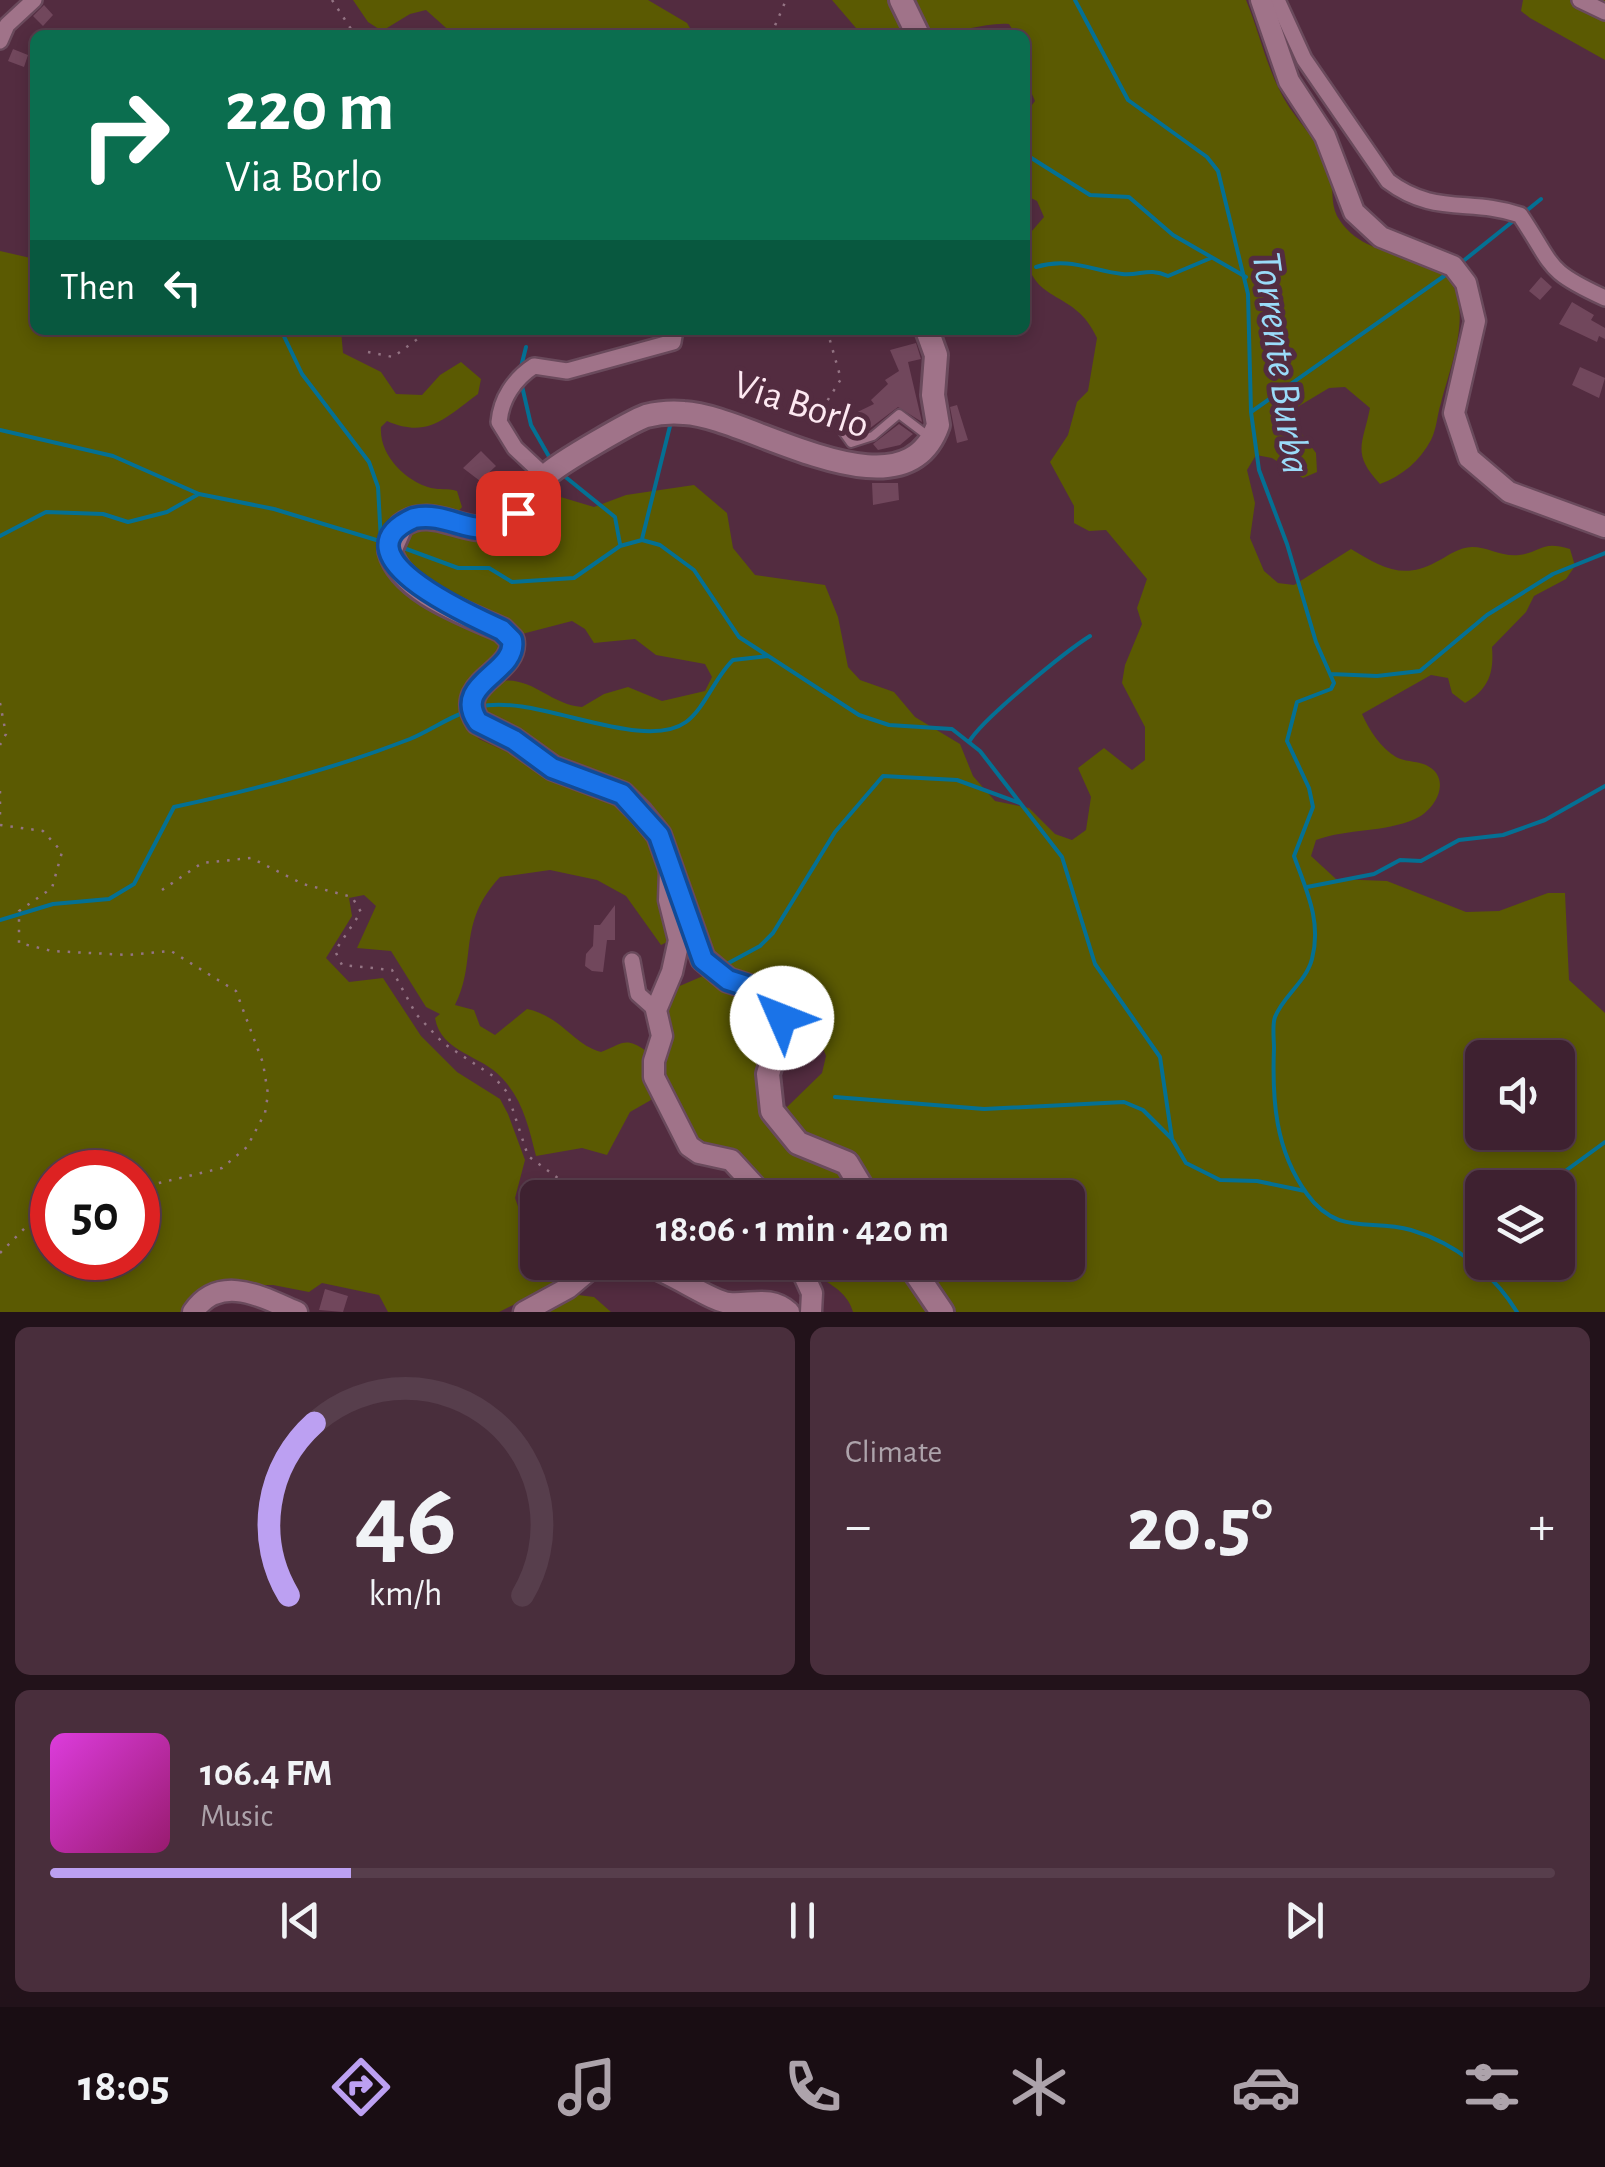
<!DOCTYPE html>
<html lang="en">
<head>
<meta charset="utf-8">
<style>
	:root { --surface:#3e2130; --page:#492e3c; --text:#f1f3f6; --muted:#ada3ab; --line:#573e4c; --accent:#bca0f2 }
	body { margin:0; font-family:"Alegreya Sans",sans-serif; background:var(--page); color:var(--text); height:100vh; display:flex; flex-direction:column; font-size:38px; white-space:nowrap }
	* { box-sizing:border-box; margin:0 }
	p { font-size:32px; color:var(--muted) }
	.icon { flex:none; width:55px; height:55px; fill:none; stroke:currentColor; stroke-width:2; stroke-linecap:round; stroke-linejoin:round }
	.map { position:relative; height:1312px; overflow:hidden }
	.side { display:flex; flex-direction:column; gap:15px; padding:15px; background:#22121a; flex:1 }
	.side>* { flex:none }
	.top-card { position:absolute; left:30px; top:30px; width:1000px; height:305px; border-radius:15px; box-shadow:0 5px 15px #0003,0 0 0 2px var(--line); background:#0b6e4f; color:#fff; overflow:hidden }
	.fabs { position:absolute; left:1465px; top:1040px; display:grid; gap:20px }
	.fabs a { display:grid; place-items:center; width:110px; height:110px; border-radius:15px; background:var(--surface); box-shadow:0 5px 15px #0003,0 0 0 2px var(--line); font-size:50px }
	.speed { position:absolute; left:30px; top:1150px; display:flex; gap:20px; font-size:50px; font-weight:700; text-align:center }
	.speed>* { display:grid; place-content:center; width:130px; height:130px; border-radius:50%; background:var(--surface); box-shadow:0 5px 15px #0003,0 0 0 2px var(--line); line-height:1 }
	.speed .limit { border:15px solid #d22; background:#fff; color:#111 }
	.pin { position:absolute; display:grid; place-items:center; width:85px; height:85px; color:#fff; margin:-42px; border-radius:20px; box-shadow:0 5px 15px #0006 }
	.me { position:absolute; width:110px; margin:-55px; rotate:314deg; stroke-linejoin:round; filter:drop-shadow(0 0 8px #0008) }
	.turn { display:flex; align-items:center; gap:35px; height:210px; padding:0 30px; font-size:45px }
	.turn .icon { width:130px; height:130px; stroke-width:2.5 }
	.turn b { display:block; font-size:70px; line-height:85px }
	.then { display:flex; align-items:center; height:95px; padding:0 30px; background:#0003; gap:20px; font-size:38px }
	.big { font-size:75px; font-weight:700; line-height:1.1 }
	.side .tile { flex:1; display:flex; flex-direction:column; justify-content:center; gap:15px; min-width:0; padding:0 35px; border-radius:15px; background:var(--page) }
	.side .dial { align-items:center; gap:0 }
	.dial svg { height:260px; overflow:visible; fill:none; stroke:var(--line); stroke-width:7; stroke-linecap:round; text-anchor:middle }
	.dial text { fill:var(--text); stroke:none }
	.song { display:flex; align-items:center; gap:30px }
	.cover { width:120px; height:120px; border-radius:15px; background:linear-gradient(135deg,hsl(300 70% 55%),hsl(320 70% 35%)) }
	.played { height:10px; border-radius:5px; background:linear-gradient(90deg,var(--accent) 20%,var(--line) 20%) }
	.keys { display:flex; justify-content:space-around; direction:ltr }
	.heat { display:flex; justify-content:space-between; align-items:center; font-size:55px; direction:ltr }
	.side .tiles { flex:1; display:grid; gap:15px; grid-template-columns:1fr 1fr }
	.tile:last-child { grid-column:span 2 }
	.trip { position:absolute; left:520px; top:1180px; width:565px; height:100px; border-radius:15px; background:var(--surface); box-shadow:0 5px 15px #0003,0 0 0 2px var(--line); font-weight:700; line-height:100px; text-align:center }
	.menu { display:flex; height:160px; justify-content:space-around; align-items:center; background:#190d13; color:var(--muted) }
	.menu .icon { width:70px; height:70px }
	.menu .selected { color:var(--accent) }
	.menu b { font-size:45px; color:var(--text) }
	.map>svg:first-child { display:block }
	.green { fill:#5b5a02; fill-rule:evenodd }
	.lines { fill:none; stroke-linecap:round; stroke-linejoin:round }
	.stream { stroke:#047093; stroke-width:4 }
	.building { fill:#71475c }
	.service-casing { stroke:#6a4a5c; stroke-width:12 }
	.minor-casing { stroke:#6a4a5c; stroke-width:20 }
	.tertiary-casing { stroke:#6a4a5c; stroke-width:25 }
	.secondary-casing { stroke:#6a4a5c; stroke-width:28 }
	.path { stroke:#947484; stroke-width:2.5; stroke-dasharray:2.5 8; stroke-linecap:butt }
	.service { stroke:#a07389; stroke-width:8 }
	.minor { stroke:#a07389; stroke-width:15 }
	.tertiary { stroke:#a07389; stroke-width:20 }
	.secondary { stroke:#a07389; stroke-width:22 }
	.route-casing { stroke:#114b97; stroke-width:25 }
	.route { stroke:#1a73e8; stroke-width:18 }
	.labels { text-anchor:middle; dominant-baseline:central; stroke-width:10; stroke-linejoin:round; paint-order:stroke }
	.street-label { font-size:40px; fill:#fde8f1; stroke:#532c40 }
	.water-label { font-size:42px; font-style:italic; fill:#9adbf9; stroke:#532c40 }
</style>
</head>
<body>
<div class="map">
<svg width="1605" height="1312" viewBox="0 0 1605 1312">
	<rect width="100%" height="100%" fill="#532c40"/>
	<path class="green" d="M353,0H648L687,23L694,35H454L426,10L410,14L382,31L368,22Z
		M832,0H893L910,35H862Z
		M914,0H1246C1259,31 1265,62 1281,93C1294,120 1321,141 1330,171C1334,185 1330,202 1337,216C1364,263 1426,249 1448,277C1474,311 1450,367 1441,403C1437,415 1437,428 1431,440C1420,461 1402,476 1380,484C1351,453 1363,444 1370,408L1345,387L1329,388L1299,406L1295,425L1316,453L1317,472L1303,478L1272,458L1256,455L1247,470L1255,503L1250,538L1264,571L1278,583L1294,585L1351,549C1380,566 1402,581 1436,562C1448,556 1459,547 1472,547C1488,547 1502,557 1519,555C1542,552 1541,540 1570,549L1575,566L1566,579L1534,596L1526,612L1492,647C1494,673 1489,689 1465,703L1452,693L1448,678L1431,675L1362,714C1369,730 1381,748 1396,757C1405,762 1417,761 1426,765C1453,778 1436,810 1415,819C1383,833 1349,828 1316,840L1311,856L1336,879L1387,881L1466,912L1499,911L1548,893H1565L1569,980L1605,1013V1312H949L914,1263L1068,1262V1198L879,1197L863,1165L809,1140L786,1108L822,1073L826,1056L809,1011L781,993L731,974L705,943L665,832L541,745L485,716L477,706L499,681C533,676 549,704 582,707L604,694L628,687L662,701L705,691L712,677L705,664L656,655L635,639L594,643L585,629L572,621L522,634C503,617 384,578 405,543C424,513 459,536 485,542L515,528L554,495L594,507L626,495L694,485L727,513L733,548L755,575L825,585L838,617L848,667L860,680L894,692L915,717L960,744L973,776L995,801L1029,808L1055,834L1072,840L1086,830L1091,797L1078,768L1104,748L1132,770L1145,760V727L1122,683L1125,665L1142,624L1137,608L1147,579L1106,530L1089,531L1074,523V506L1050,462L1068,435L1077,402L1088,391L1097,338C1073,284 1025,309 1025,239L1044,217L1037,201L1025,195V114L1035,101L1025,78V35H1016L1009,24C980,22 952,37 925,32ZM1482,1058H1558V1132H1482ZM1482,1188H1558V1262H1482Z
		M1523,0H1605V60L1530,18L1521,11Z
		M0,251L35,259V330H341L343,353L381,372L396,394L422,395L440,375L461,362L481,379L478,394C445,418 428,439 387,421L381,427C379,455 405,481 431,488C440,490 447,488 457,491L462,507L457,513L406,512L388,527L383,554L500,635L504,645C481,681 441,688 479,739L626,806L654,847L672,928L669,941L661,945L626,896L597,880L550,870L500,877C456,924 478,960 455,1005L474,1010L480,1026L495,1035L527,1009C561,1016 574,1045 601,1052C622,1044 625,1036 646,1051L651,1100L630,1112L607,1155L582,1148L536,1156C529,1128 523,1100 502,1078C482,1055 441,1053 435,1018L440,1014L426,1007L391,951L357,948L376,906L364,895L349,898L352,916L326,958L349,982L383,978L421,1036L457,1072L500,1099L508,1114L525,1160L515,1198L538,1262L556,1284L499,1312H388L379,1295L322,1283L309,1292L273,1285H217L185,1312H0ZM52,1172H138V1258H52Z
		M703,976C720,992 731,991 753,996C791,1003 766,1069 761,1094L840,1169L861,1197H773L696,1142L663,1081L661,1066L667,1011L675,988Z
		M805,1263H899L931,1312H853C846,1286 820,1283 805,1263Z
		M578,1295L594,1297L611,1312H544L562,1299Z"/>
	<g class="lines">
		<path class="stream" d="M1075,0L1128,100L1207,157L1218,171L1248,294L1251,412L1259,470L1287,544L1316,642L1334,683L1331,689L1297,702L1287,741L1309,788L1313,807L1294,856C1306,890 1322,921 1312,959C1306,982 1283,996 1275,1017C1272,1025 1274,1039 1274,1048C1272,1099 1275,1150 1307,1194C1338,1237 1370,1218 1411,1230C1455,1243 1493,1273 1517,1312
			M1025,154L1090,195L1129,197L1173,235L1246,277
			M1525,212L1541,199
			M1462,262L1517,218
			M1036,267C1069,257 1090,270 1122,274C1140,276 1149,267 1168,276L1211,258
			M281,330L302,374L369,462L378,487L381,541
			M521,367L526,347
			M522,386L531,425L551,460
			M1251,412L1447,274
			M0,430L113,456L199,494L274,509L383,542
			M563,475L615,517L620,544
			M0,536L46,512L103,514L128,522L167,512L197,495
			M642,539L671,422
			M401,547L458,568H489L512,582L574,578L620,546L642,540L660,545L694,570L739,637L859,715L889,725L952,729L980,751L1062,857L1095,964L1160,1057L1172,1139L1186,1163L1220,1180L1257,1181L1305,1191
			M1331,674L1377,676L1420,671L1487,615L1553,574L1605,553
			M479,707C532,692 642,754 686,722C705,708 715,677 733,660L768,656
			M969,742C981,720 1066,651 1090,636
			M1307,887L1374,874L1400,860L1421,861L1459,840L1503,835L1545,820L1605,786
			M0,920L53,904L109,899L134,884L174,807C254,790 333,769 410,739C429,731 446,719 465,712
			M723,966L760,946L773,933L835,832L883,776L957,780L1020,803
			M835,1097L984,1109L1124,1102L1143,1110L1171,1138
			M1542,1188L1605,1142
			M1474,1261L1482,1248"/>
	</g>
	<path class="building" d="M44,5L53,15L43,26L33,16Z
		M13,49L28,55L24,67L8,61Z
		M1541,277L1552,287L1540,300L1529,291Z
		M1572,302L1594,315L1591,320L1605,328V339L1599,336L1597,342L1559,324Z
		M916,343L921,359L908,362L922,422L898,407L869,429L854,434L843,419L874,404L871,400L888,384L885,380L899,371L890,350Z
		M1580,367L1605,378L1599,398L1572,385Z
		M957,405L968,440L957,443L950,407Z
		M899,424L913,434L900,445L878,450L873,444Z
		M481,451L496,466L480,481L463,468Z
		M872,483H898L899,500L873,505Z
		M615,905V940H607L603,972L592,971L585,966L586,954L593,946L594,925H600Z
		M325,1289L348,1296L343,1312L319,1310Z"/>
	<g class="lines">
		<defs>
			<path id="service" d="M841,429L851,443L873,436L899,414L928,436"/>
			<path id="minor" d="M1277,0L1304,59L1388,181C1434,216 1471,198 1520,215C1555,267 1544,270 1605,298
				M1580,0L1605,12
				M0,41L7,25L34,0
				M546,477L515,448L499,422C501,399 514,379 534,366L567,371L673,342L675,330
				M632,961L638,994L656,1010"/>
			<path id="tertiary" d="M1261,0L1289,81L1325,136L1354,212L1381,237L1453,266L1466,283L1475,321L1454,413L1469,458L1509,492L1605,527
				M670,871L669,900L679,940L672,972L656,1010L662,1036L654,1061V1077L689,1146L699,1153L731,1160L766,1198
				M636,1262C668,1269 709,1301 729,1303C751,1305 770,1295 789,1312
				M798,1262L812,1293L811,1312
				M193,1312C220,1273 262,1297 297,1312
				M524,1312L568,1288L599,1262"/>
			<path id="secondary" d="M901,0L918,35
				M868,1198L847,1163L798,1143L772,1111L768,1074L783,1026L780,1008L771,994L728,980L703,959L659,835L641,813L622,794L553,768L514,740L478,722C452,682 518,673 512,640L502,630C467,614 401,592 390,551L401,526C433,501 468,541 503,525C524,516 533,489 548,474C559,463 632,421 646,416C658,413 672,412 684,413C747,415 903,524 938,425L933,395L936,355L927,330
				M908,1262L942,1312"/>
		</defs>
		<use href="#service" class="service-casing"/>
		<use href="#minor" class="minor-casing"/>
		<use href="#tertiary" class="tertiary-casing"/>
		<use href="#secondary" class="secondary-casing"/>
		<path class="path" d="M332,0L355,35
			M771,35L786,0
			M827,330L841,379L819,414L822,422L831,425
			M368,352L393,357L430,330
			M0,703L6,734L0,745
			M0,791V818
			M0,825L43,831L62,852L52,888L19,911V943L52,951L128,955L171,951L236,991L263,1063L268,1094L265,1113L247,1147L222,1168L138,1188
			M162,890L202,863L251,858L303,884L352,897L361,912L335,951L342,965L392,970L416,1014L443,1043L493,1076L507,1092L528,1156L585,1198
			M0,1253L36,1217L52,1210"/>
		<use href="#service" class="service"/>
		<use href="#minor" class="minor"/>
		<use href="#tertiary" class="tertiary"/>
		<use href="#secondary" class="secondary"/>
	</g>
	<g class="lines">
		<defs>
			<path id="route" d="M518,513C477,548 455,510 414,518C331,555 474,617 502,630L512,640C518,673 451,683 478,722L514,740L552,768L622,794L659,835L703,960L728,980L772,994L782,1018"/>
		</defs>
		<use href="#route" class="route-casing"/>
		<use href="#route" class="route"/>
	</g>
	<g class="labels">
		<g class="street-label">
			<text transform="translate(801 405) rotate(18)">Via Borlo</text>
		</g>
		<g class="water-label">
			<text transform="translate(1281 363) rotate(82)">Torrente Burba</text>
		</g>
	</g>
</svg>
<div class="fabs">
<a><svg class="icon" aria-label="sound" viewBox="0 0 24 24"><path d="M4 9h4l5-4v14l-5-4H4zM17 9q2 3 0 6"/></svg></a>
<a><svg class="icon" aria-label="layers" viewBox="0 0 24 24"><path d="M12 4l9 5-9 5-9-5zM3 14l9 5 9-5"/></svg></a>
</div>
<div class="speed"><div class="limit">50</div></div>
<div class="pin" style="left:518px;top:513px;background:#d93025"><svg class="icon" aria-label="arrive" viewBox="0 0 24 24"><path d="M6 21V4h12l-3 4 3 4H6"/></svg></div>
<svg class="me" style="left:782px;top:1018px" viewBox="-20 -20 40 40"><circle r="19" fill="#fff"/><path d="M0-13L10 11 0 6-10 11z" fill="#1a73e8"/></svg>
<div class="trip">18:06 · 1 min · 420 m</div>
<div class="top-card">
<div class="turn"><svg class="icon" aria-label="right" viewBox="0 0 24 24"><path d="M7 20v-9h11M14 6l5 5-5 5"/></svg><div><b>220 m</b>Via Borlo</div></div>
<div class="then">Then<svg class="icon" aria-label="left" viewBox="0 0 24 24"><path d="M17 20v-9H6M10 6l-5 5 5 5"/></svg></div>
</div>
</div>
<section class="side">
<div class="tiles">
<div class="tile dial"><svg viewBox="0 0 100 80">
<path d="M14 69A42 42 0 1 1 86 69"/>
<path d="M14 69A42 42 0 0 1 22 16" stroke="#bca0f2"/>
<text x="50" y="56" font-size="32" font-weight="700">46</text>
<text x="50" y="72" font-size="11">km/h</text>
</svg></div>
<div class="tile"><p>Climate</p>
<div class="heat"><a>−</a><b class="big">20.5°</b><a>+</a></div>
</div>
<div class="tile">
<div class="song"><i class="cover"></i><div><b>106.4 FM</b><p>Music</p></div></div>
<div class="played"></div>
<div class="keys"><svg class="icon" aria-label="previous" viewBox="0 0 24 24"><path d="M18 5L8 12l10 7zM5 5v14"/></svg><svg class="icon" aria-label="pause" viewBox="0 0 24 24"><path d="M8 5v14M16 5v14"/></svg><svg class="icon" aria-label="next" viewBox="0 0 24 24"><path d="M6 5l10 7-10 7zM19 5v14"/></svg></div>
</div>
</div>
</section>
<nav class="menu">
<b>18:05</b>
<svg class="icon selected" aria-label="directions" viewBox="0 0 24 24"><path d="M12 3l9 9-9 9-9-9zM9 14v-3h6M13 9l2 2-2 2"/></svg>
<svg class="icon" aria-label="music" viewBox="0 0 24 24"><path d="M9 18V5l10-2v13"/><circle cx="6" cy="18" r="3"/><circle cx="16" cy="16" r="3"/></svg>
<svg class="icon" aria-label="phone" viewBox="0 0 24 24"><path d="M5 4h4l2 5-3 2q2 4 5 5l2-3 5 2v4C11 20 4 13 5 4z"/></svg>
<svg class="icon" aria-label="climate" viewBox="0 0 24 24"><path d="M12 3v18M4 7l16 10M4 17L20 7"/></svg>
<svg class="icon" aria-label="car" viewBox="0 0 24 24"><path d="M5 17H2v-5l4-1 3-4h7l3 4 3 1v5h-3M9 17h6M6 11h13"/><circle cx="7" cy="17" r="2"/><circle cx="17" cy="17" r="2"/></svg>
<svg class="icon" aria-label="filters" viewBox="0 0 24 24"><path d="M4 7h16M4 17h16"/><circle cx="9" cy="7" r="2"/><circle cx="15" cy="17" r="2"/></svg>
</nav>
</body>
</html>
